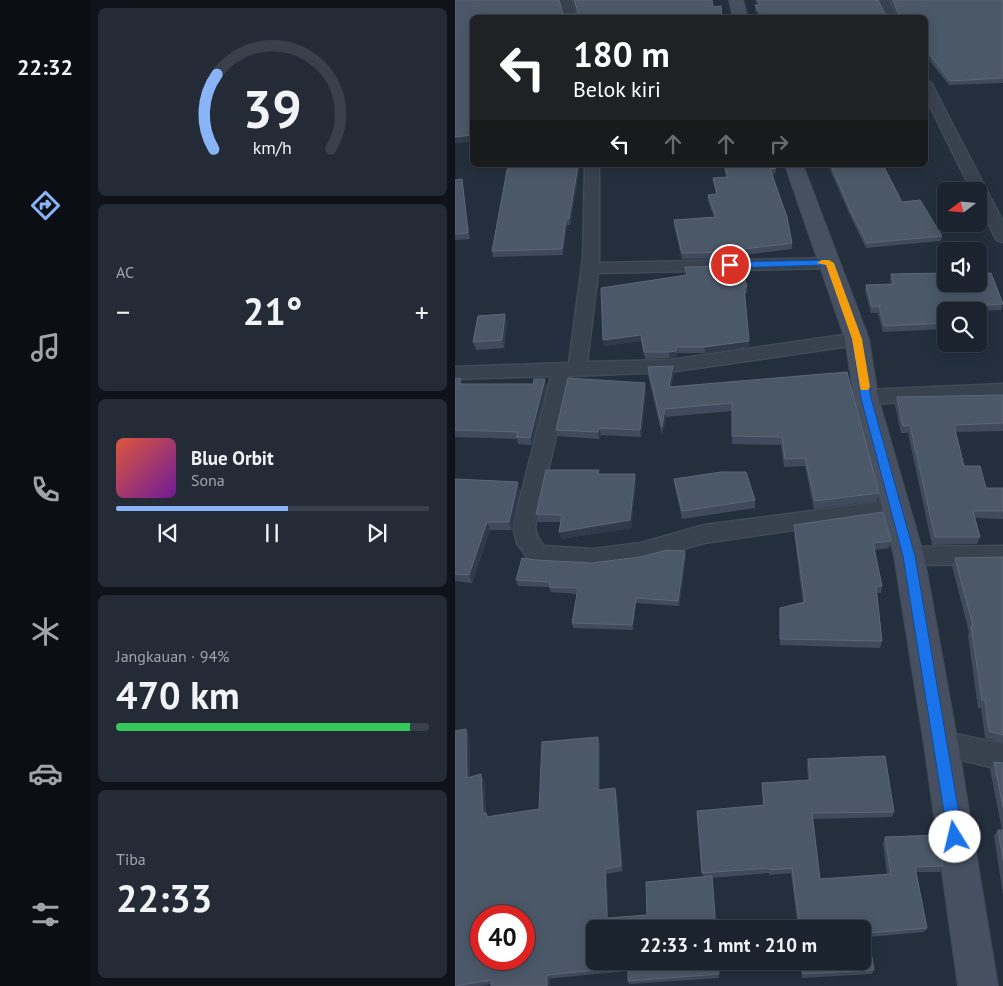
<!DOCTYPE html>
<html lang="id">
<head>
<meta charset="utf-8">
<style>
	:root { --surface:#1b232e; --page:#242b36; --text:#f1f3f6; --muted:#a0a4aa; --line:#39404a; --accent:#8ab4f8 }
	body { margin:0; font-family:"PT Sans",sans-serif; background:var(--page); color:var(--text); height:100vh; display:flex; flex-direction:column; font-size:19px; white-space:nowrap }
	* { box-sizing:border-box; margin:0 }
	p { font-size:16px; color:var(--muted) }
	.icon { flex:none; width:28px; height:28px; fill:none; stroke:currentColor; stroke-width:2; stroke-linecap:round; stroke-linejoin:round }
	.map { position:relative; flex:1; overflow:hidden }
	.drawer { display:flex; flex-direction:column; gap:8px; padding:8px; background:#0f1319; width:365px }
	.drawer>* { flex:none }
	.guide { position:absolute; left:15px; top:15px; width:458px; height:152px; border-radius:8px; box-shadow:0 2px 12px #0003,0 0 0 1px var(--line); background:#202124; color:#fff; overflow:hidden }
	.needle { width:32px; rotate:254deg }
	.controls { position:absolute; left:482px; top:182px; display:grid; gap:10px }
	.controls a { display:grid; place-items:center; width:50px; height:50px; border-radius:8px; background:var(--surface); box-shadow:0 2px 12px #0003,0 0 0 1px var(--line); font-size:25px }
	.speed { position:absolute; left:15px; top:905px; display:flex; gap:10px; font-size:25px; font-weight:700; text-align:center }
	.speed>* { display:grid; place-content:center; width:65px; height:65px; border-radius:50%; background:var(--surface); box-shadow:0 2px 12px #0003,0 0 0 1px var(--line); line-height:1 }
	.speed .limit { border:8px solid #d22; background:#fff; color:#111 }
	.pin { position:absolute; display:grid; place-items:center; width:42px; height:42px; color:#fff; margin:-21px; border:2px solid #fff; border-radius:50%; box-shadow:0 1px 5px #0007 }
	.me { position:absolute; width:55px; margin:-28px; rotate:351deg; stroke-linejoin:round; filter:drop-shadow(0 0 4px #0008) }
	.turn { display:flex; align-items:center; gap:18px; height:105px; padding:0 20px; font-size:22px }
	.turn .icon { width:65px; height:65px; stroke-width:2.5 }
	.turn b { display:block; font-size:35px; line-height:42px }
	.lanes { display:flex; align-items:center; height:48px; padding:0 20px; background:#0003; justify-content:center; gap:25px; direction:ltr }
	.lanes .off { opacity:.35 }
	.big { font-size:38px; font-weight:800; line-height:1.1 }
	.drawer .card { flex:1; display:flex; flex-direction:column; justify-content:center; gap:8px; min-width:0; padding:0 18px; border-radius:8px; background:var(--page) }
	.drawer .dial { align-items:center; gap:0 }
	.dial svg { height:130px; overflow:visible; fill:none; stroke:var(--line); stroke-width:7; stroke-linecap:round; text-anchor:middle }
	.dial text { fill:var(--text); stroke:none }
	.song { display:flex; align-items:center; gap:15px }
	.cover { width:60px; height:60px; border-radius:8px; background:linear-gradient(135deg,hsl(10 70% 55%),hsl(280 70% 35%)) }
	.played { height:5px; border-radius:2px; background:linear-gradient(90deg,var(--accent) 55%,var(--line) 55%) }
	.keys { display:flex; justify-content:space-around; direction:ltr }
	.heat { display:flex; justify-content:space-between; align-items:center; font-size:28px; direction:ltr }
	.charge { height:8px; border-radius:4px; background:linear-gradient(90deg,#34c759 94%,var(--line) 0) }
	.trip { position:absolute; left:131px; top:920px; width:285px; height:50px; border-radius:8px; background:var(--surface); box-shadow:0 2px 12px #0003,0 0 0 1px var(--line); font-weight:800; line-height:50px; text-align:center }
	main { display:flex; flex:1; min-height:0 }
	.tab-bar { display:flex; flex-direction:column; width:90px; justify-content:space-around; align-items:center; background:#0b0e12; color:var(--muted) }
	.tab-bar .icon { width:35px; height:35px }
	.tab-bar .current { color:var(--accent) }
	.tab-bar b { font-size:22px; color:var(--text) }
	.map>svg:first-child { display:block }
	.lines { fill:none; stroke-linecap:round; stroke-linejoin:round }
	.street-casing { stroke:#414a57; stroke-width:3 }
	.secondary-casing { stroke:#414a57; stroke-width:2 }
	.street { fill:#38414e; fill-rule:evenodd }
	.secondary { fill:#465061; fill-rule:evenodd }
	.wall { fill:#3f4b5c }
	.shaded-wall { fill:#2f3b4b }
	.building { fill:#4b5868; stroke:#5c6777; fill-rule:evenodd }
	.route { fill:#1a73e8; stroke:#114b97 }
	.slow { fill:#f59e0b }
</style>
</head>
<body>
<main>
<nav class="tab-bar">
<b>22:32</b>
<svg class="icon current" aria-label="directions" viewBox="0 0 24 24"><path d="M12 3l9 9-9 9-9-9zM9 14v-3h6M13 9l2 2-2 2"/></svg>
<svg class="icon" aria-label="music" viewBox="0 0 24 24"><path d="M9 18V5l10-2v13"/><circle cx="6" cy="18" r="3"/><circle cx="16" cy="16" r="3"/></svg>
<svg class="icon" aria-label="phone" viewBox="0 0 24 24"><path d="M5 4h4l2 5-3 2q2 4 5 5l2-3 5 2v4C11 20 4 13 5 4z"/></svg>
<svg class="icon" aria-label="climate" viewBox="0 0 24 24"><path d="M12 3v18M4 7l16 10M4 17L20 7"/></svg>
<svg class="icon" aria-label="car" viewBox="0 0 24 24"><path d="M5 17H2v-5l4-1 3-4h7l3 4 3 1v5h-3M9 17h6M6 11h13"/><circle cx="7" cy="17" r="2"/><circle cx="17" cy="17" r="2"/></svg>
<svg class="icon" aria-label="filters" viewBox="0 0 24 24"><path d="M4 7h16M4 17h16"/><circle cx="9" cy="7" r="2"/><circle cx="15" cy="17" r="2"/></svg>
</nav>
<section class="drawer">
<div class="card dial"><svg viewBox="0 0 100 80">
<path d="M14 69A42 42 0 1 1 86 69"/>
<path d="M14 69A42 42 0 0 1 16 23" stroke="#8ab4f8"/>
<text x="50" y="56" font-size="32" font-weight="700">39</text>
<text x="50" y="72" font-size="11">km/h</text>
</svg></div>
<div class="card"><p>AC</p>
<div class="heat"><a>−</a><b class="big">21°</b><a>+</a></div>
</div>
<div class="card">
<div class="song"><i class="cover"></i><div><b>Blue Orbit</b><p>Sona</p></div></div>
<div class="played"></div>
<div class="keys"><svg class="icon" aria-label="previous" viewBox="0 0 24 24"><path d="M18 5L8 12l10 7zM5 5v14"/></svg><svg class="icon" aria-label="pause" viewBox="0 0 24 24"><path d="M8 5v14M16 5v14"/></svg><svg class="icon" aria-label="next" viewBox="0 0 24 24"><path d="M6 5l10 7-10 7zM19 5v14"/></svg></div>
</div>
<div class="card"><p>Jangkauan · 94%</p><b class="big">470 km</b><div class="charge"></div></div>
<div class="card"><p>Tiba</p><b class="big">22:33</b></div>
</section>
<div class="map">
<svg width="548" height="986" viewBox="0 0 548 986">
	<rect width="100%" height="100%" fill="#242f3e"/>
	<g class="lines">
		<defs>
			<path id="street" d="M104,0H116L122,18H110Z
				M422,0H434L442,18H431Z
				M470,79L476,83L548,222V242L542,240L540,237L524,204V191H517L470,96Z
				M130,165H144V263L375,258L381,259L383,263L381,267L375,268L143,273L132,362L215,360L402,333L408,335L411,339L408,343L402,345L215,372L115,376L80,527C81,535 83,540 89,546L138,549L186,543L249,525L441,500L449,502L452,508L449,514L249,543L186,561L138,567L83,564L75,561L62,543L58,527L96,376L0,379V367L114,363L128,258Z
				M548,384V398L411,404L404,402L401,397L404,392L411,390Z
				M548,546V564L454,565L446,562L443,556L446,550L454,547Z
				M486,731L548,744V770L477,753L473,744L477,735Z"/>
			<path id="secondary" d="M274,0H288L293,18H278Z
				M330,165H348L414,339L423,397L469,556L503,744L543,986H503L469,744L439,556L399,397L390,339Z"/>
		</defs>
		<use href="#street" class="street-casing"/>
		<use href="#secondary" class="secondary-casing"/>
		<use href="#street" class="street"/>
		<use href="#secondary" class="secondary"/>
	</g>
	<path class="wall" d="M0,0H104L108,14H121L122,13L118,0H257L258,7L266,6L267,18H18V141L0,143Z
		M300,0H423L430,14L442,15L436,0H548V83L494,85L475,61H470V18H305L300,10V5H303Z
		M268,165H319L321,168L320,174L317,175L337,243V249L282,256V258L227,259L219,226V220L259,217L253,201V195L261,194L259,184L258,178L271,177Z
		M373,165H428L447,202L487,236L486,241L411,248L395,215Z
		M124,171L115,225H112L108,255L38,257L37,251Z
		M7,179L8,185L15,239L0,240V180Z
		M230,267L292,287V293H290L294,347L250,353H222L221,357L215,358L190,359L186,341L149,346L231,275Z
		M436,274L548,304L546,310L522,311H491V329L428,332L423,313H416L410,291L411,285L436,284L435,280Z
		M52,323L49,348L21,350L18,342Z
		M218,366L219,373L216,387L392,372L424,493L422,501L359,509L350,466L329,467L326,445L277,444V411L211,417L207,435L193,375V367Z
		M0,378L8,384L92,386L77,445L63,444L62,439L0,437Z
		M191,390L186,437L146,435L144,439L103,436L101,430Z
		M548,395V431L501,432L509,466L531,488H548V519L520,518L525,537L522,544L477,545L453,433H446L440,405L442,397Z
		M144,470V474L181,482L176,528L106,539L105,522H83L81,514Z
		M0,479L65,490L57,530H35L17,583L0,581Z
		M219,479L300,500V508L227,519L220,487Z
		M339,525L436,541L434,548L420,550L427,586L426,593H422L427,641L425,648L325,645V608L348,603L339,532Z
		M231,557L224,606L181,603L178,630L118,628L117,623L122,594L96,592L94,587L63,586L61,580L81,560L137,563Z
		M548,557V743L530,738L526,708H523L513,635L514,632L497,566L500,558Z
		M14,735L15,777L29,780L31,813L34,817L84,809L145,743V790L162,793L168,871L152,874L153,918L192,915L248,876L242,811L308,805L307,789V783L353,780L352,766L353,759L439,812L437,817L358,819L365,879L432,874L428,843L430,837L488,866L485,872H461L472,928L469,932L414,937L419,970L417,974L347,978L345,961H408V929H343L336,873L314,875V873L257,878L264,978L174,984L173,981V971L36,984L26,986H0Z
		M539,762L548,763V895L539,836L543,830H547L535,769Z"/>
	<path class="shaded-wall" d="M476,56L475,61H470V57Z
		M18,135V141L0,143V137Z
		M123,165L124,171L115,225L114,219Z
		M7,179L8,185L15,239L13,233Z
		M111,219L112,225L108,255L107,249Z
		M50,314L52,323L49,348L47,340Z
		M186,335V341L149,346L148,340Z
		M294,341V347L250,353L249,347Z
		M222,347L221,357L215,358L214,352Z
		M218,366L219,373L215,395L214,387Z
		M90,379L92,386L77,445L75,438Z
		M190,383L191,390L186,437L185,430Z
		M210,409L211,417L207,435V427Z
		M144,428L146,435L144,439L143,432Z
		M180,474L181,482L176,528L106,539L104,532Z
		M63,482L65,490L57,530L54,522Z
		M32,522L35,530L17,583L14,575Z
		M230,551L231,557L224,606L223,601Z
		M181,598V603L178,630L177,625Z
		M11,729L14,735L15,784L12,778Z
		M143,737L145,743V796L143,790Z
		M26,774L29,780L31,819L28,813Z
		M160,788L162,793L168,871L166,866Z
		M150,869L152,874L153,922L152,918Z
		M92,975L95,978V986H92Z"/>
	<path class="building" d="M0,0H104L108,14H121L123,12L119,0H257L258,7L266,6L267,18H18V135L0,137Z
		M302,0H423L430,14L444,15L438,0H548V78L495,81L476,56L470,57V18H308L300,5H305Z
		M53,165H123L114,219H111L107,249L37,251Z
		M270,165H319L321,168L315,169L332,217L337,243L281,250L282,252L227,253L219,220L261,217L253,195L262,194L258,178L273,177Z
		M376,165H428L447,202L465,200L487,236L412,243L395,210Z
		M7,179L13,233L0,234V180Z
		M286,266L292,287H289L294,341L249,347H222L221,351L214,352H189L186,335L148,340L146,288L232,275L230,267Z
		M491,273V284H524V273H536L548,304L493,307L495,311H491V323L429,326L424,306L417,307L411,285L439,284L436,274Z
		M50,314L47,340L18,342L23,316Z
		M218,366L214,387L392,372L424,493L360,501L350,458L330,459L327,437L277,436V403L210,409L207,427L193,367Z
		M0,378L6,379L4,384H78L79,379H90L75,438L61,437L63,432L0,430Z
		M113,378L190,383L185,430L144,428L143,432L101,430Z
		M548,395V423L499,425L509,466H525L531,488H548V511H518L525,537H480L455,425L448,426L442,397Z
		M91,470H144L143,474H180L175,520L104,532L107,515L81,514Z
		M266,472H291L300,500L227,511L219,479Z
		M0,479L63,482L54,522H32L14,575L0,574Z
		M428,512L436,541L418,543L427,586L421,587L427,641L325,639V608L350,602L339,525Z
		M212,550L230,551L223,601L181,598L177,625L117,623L123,588L94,587L95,582L61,580L67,558L81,560L137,563L185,557Z
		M548,557V735L534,731L530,700H527L516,626H518L500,558Z
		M11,729L12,778L26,774L28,813H31V817L84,809L87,742L143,737V790L160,788L166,866L150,869L152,918L192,915L191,882L257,876L261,929H140V961H263L264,974L173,981V967L92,975V986H36L37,980L0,986V731ZM26,916H69V959H26Z
		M430,756L439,812L357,813L365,879L436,874L430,837L484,835L488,866L460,867L472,928L413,933L419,970L348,974L346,961H408V929H345L337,868L315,870L314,868L247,873L242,811L309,805L307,783L355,780L353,759Z
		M539,762L548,763V807Z
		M543,830H548V860Z"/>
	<path class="route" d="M374,260L379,263L407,339L416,398L460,556L508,837L506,843L500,845L495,843L493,837L448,556L406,398L397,339L371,265L275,268L270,265L275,262Z"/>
	<path class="slow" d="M367,260H374L379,263L407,339L415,387L413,390H406L405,387L397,339L371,265L362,263Z"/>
</svg>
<div class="controls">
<a><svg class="needle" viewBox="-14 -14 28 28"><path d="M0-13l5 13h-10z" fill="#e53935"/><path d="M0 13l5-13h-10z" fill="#a0a4aa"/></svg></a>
<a><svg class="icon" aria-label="sound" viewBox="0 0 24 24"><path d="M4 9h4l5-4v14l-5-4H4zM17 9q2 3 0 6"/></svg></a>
<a><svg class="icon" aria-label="search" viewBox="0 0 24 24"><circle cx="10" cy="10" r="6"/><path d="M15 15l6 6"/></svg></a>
</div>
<div class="speed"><div class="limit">40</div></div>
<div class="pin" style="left:275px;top:265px;background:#d93025"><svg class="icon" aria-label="arrive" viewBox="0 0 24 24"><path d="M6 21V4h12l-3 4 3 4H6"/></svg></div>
<svg class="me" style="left:500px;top:837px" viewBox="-20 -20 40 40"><circle r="19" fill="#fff"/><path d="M0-13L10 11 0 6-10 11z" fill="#1a73e8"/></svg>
<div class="trip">22:33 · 1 mnt · 210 m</div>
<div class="guide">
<div class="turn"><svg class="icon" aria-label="left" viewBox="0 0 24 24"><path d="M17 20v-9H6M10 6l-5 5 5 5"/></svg><div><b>180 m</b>Belok kiri</div></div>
<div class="lanes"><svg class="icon" aria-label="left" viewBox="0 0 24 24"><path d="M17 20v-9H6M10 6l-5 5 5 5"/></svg><svg class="icon off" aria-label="ahead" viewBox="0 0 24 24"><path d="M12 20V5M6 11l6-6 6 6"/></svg><svg class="icon off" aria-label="ahead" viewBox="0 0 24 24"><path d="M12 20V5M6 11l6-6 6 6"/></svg><svg class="icon off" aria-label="right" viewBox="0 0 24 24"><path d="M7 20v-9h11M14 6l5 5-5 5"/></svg></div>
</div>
</div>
</main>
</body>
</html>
